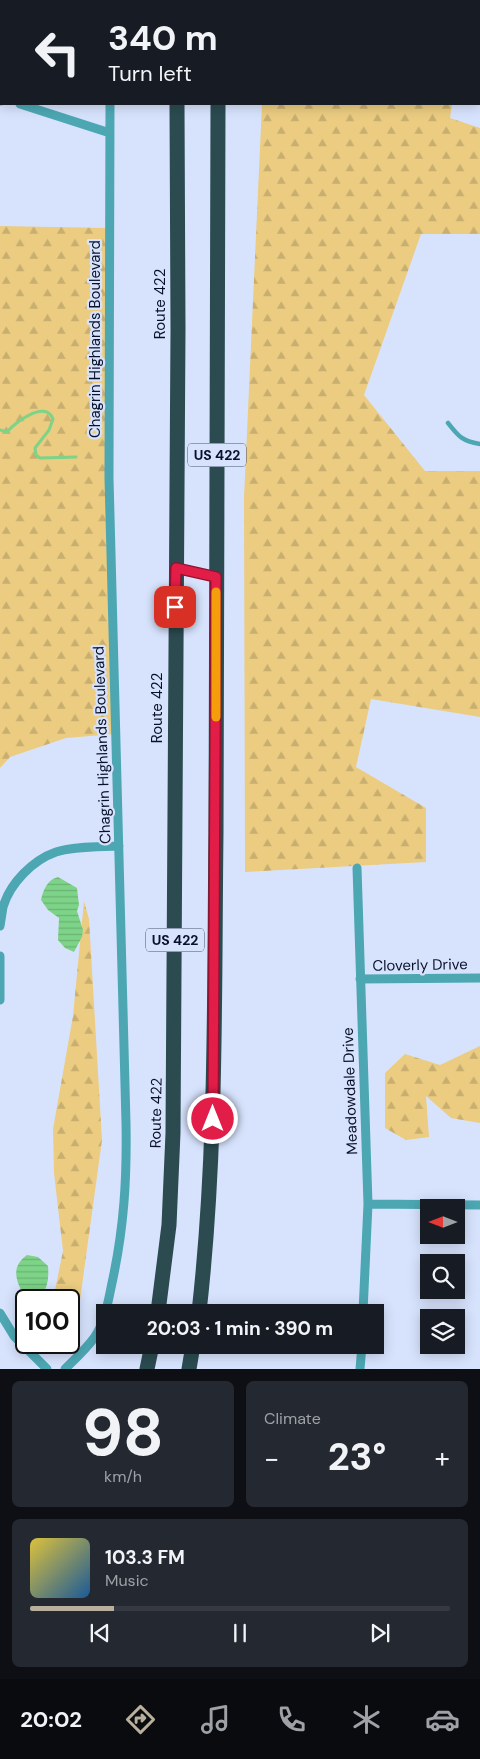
<!DOCTYPE html>
<html lang="en">
<head>
<meta charset="utf-8">
<style>
	:root { --surface:#171b24; --page:#242831; --text:#f1f3f6; --muted:#9ea1a6; --line:#363941; --accent:#b8b09c }
	body { margin:0; font-family:"DM Sans",sans-serif; background:var(--page); color:var(--text); height:100vh; display:flex; flex-direction:column; font-size:19px; white-space:nowrap }
	* { box-sizing:border-box; margin:0 }
	p { font-size:16px; color:var(--muted) }
	.icon { flex:none; width:28px; height:28px; fill:none; stroke:currentColor; stroke-width:2; stroke-linecap:round; stroke-linejoin:round }
	.map { position:relative; height:1369px; overflow:hidden }
	.drawer { display:flex; flex-direction:column; gap:12px; padding:12px; background:#0d0f14; flex:1 }
	.drawer>* { flex:none }
	.banner { position:absolute; left:0px; top:0px; width:480px; height:105px; box-shadow:0 2px 12px #0003; background:#171b24; color:var(--text); overflow:hidden }
	.needle { width:32px; rotate:270deg }
	.controls { position:absolute; left:420px; top:1199px; display:grid; gap:10px }
	.controls a { display:grid; place-items:center; width:45px; height:45px; border-radius:0px; background:var(--surface); box-shadow:0 2px 12px #0003; font-size:25px }
	.speed { position:absolute; left:15px; top:1289px; display:flex; gap:10px; font-size:25px; font-weight:700; text-align:center }
	.speed>* { display:grid; place-content:center; width:65px; height:65px; border-radius:50%; background:var(--surface); box-shadow:0 2px 12px #0003; line-height:1 }
	.speed .limit { border:2px solid #111; border-radius:8px; background:#fff; color:#111 }
	.pin { position:absolute; display:grid; place-items:center; width:42px; height:42px; color:#fff; margin:-21px; border-radius:10px; box-shadow:0 2px 8px #0006 }
	.me { position:absolute; width:55px; margin:-28px; rotate:0deg; stroke-linejoin:round; filter:drop-shadow(0 0 4px #0008) }
	.turn { display:flex; align-items:center; gap:18px; height:105px; padding:0 25px; font-size:22px }
	.turn .icon { width:65px; height:65px; stroke-width:2.5 }
	.turn b { display:block; font-size:35px; line-height:42px }
	.big { font-size:38px; font-weight:700; line-height:1.1 }
	.drawer .widget { flex:1; display:flex; flex-direction:column; justify-content:center; gap:8px; min-width:0; padding:0 18px; border-radius:8px; background:var(--page) }
	.drawer .dial { align-items:center; gap:0 }
	.dial b { font-size:65px; line-height:1 }
	.song { display:flex; align-items:center; gap:15px }
	.cover { width:60px; height:60px; border-radius:8px; background:linear-gradient(135deg,hsl(50 70% 55%),hsl(210 70% 35%)) }
	.played { height:5px; border-radius:2px; background:linear-gradient(90deg,var(--accent) 20%,var(--line) 20%) }
	.keys { display:flex; justify-content:space-around; direction:ltr }
	.heat { display:flex; justify-content:space-between; align-items:center; font-size:28px; direction:ltr }
	.drawer .tiles { flex:1; display:grid; gap:12px; grid-template-columns:1fr 1fr }
	.widget:last-child { grid-column:span 2 }
	.trip { position:absolute; left:96px; top:1304px; width:288px; height:50px; border-radius:0px; background:var(--surface); box-shadow:0 2px 12px #0003; font-weight:700; line-height:50px; text-align:center }
	.tab-bar { display:flex; height:80px; justify-content:space-around; align-items:center; background:#090b0e; color:var(--muted) }
	.tab-bar .icon { width:35px; height:35px }
	.tab-bar .on { color:var(--accent) }
	.tab-bar b { font-size:22px; color:var(--text) }
	.map>svg:first-child { display:block }
	.forest { fill:url(#forest-firs) }
	.water { fill:url(#water-rules) }
	.lines { fill:none; stroke-linecap:round; stroke-linejoin:round }
	.stream { stroke:#7dd388; stroke-width:3 }
	.lane { stroke:#4ca7b3; stroke-width:4.5 }
	.street { stroke:#4ca7b3; stroke-width:9 }
	.highway { stroke:#2b4b50; stroke-width:15 }
	.route-casing { stroke:#92132f; stroke-width:12 }
	.route { stroke:#e11d48; stroke-width:9 }
	.slow { stroke:#f59e0b; stroke-width:9 }
	.labels { text-anchor:middle; dominant-baseline:central; stroke-width:4.5; stroke-linejoin:round; paint-order:stroke }
	.shield { fill:#d7e3fd; stroke:#475068; stroke-width:1 }
	.shield-label { font-size:14px; font-weight:bold; fill:#091128 }
	.street-label { font-size:15px; fill:#091128; stroke:#d7e3fd }
</style>
</head>
<body>
<div class="map">
<svg width="480" height="1369" viewBox="0 0 480 1369">
	<defs>
		<pattern id="forest-firs" width="22" height="20" patternUnits="userSpaceOnUse" patternTransform="scale(1.25)"><rect width="22" height="20" fill="#ebcc81"/><path d="M5 1l3.5 6h-7zM16 11l3.5 6h-7z" fill="#c8ae6f"/></pattern>
		<pattern id="water-rules" width="6" height="5" patternUnits="userSpaceOnUse" patternTransform="scale(1.25)"><rect width="6" height="5" fill="#7dd388"/><path d="M0 2.5h6" fill="none" stroke="#6bb475"/></pattern>
	</defs>
	<rect width="100%" height="100%" fill="#d7e3fd"/>
	<path class="forest" d="M266,0H467L266,1Z
		M262,104H452L450,118L480,128V234H421L364,395L425,471H480V717L371,699L356,767L426,808V862L245,872L244,498Z
		M0,226L109,228L115,734L66,738L10,757L0,768Z
		M84,901L89,919L102,1140L80,1300L69,1317V1300H53L63,1251L54,1173L53,1129L73,1016Z
		M480,1046V1123L451,1118L426,1096L429,1137L406,1140L385,1128V1073L405,1054L440,1065Z"/>
	<path class="water" d="M58,877L77,888L79,905L77,911L83,930L82,937L74,952L65,948L58,940L59,918L48,910L41,900C43,890 48,879 58,877Z
		M27,1255L38,1257L48,1266C49,1278 48,1291 37,1300L26,1299C17,1283 9,1268 27,1255Z"/>
	<g class="lines">
		<path class="stream" d="M0,430L7,432C15,423 45,399 53,419L49,430L35,448L36,455L40,458L76,457"/>
		<path class="lane" d="M448,423C459,437 462,441 480,444
			M179,569L213,576"/>
		<path class="street" d="M111,1V0
			M0,101H1
			M20,104L110,133
			M357,868L368,1204L363,1312
			M0,926C1,920 2,913 3,907C10,883 33,860 56,852C75,846 99,847 119,846
			M0,956V1000
			M360,979L480,978
			M368,1204L480,1205
			M0,1313L14,1336L47,1369
			M65,1369C75,1359 86,1349 94,1338C105,1322 108,1302 112,1283C124,1228 127,1179 126,1123L109,478L110,104
			M360,1369L362,1345"/>
		<path class="highway" d="M177,0V1
			M218,1V0
			M158,1312L169,1225L173,1133L178,329L177,104
			M199,1312C217,1153 214,993 216,833C217,590 217,347 218,104
			M147,1369L152,1345
			M189,1369L193,1345"/>
	</g>
	<g class="lines">
		<defs>
			<path id="route" d="M175,607L176,568L216,577L213,1119"/>
		</defs>
		<use href="#route" class="route-casing"/>
		<use href="#route" class="route"/>
		<path class="slow" d="M216,717V592"/>
	</g>
	<g class="labels">
		<g class="shield">
			<rect x="188" y="443.5" width="58" height="23" rx="4"/>
			<rect x="146" y="928.5" width="58" height="23" rx="4"/>
		</g>
		<g class="shield-label">
			<text x="217" y="455">US 422</text>
			<text x="175" y="940">US 422</text>
		</g>
		<g class="street-label">
			<text transform="translate(160 304) rotate(-90)">Route 422</text>
			<text transform="translate(95 339) rotate(-90)">Chagrin Highlands Boulevard</text>
			<text transform="translate(157 708) rotate(-90)">Route 422</text>
			<text transform="translate(102 745) rotate(-92)">Chagrin Highlands Boulevard</text>
			<text transform="translate(420 965) rotate(-1)">Cloverly Drive</text>
			<text transform="translate(350 1091) rotate(-92)">Meadowdale Drive</text>
			<text transform="translate(156 1113) rotate(-89)">Route 422</text>
		</g>
	</g>
</svg>
<div class="controls">
<a><svg class="needle" viewBox="-14 -14 28 28"><path d="M0-13l5 13h-10z" fill="#e53935"/><path d="M0 13l5-13h-10z" fill="#9ea1a6"/></svg></a>
<a><svg class="icon" aria-label="search" viewBox="0 0 24 24"><circle cx="10" cy="10" r="6"/><path d="M15 15l6 6"/></svg></a>
<a><svg class="icon" aria-label="layers" viewBox="0 0 24 24"><path d="M12 4l9 5-9 5-9-5zM3 14l9 5 9-5"/></svg></a>
</div>
<div class="speed"><div class="limit">100</div></div>
<div class="pin" style="left:175px;top:607px;background:#d93025"><svg class="icon" aria-label="arrive" viewBox="0 0 24 24"><path d="M6 21V4h12l-3 4 3 4H6"/></svg></div>
<svg class="me" style="left:213px;top:1119px" viewBox="-20 -20 40 40"><circle r="17" fill="#e11d48" stroke="#fff" stroke-width="3"/><path d="M0-11L8 9 0 5-8 9z" fill="#fff"/></svg>
<div class="trip">20:03 · 1 min · 390 m</div>
<div class="banner">
<div class="turn"><svg class="icon" aria-label="left" viewBox="0 0 24 24"><path d="M17 20v-9H6M10 6l-5 5 5 5"/></svg><div><b>340 m</b>Turn left</div></div>
</div>
</div>
<section class="drawer">
<div class="tiles">
<div class="widget dial"><b>98</b><p>km/h</p></div>
<div class="widget"><p>Climate</p>
<div class="heat"><a>−</a><b class="big">23°</b><a>+</a></div>
</div>
<div class="widget">
<div class="song"><i class="cover"></i><div><b>103.3 FM</b><p>Music</p></div></div>
<div class="played"></div>
<div class="keys"><svg class="icon" aria-label="previous" viewBox="0 0 24 24"><path d="M18 5L8 12l10 7zM5 5v14"/></svg><svg class="icon" aria-label="pause" viewBox="0 0 24 24"><path d="M8 5v14M16 5v14"/></svg><svg class="icon" aria-label="next" viewBox="0 0 24 24"><path d="M6 5l10 7-10 7zM19 5v14"/></svg></div>
</div>
</div>
</section>
<nav class="tab-bar">
<b>20:02</b>
<svg class="icon on" aria-label="directions" viewBox="0 0 24 24"><path d="M12 3l9 9-9 9-9-9zM9 14v-3h6M13 9l2 2-2 2"/></svg>
<svg class="icon" aria-label="music" viewBox="0 0 24 24"><path d="M9 18V5l10-2v13"/><circle cx="6" cy="18" r="3"/><circle cx="16" cy="16" r="3"/></svg>
<svg class="icon" aria-label="phone" viewBox="0 0 24 24"><path d="M5 4h4l2 5-3 2q2 4 5 5l2-3 5 2v4C11 20 4 13 5 4z"/></svg>
<svg class="icon" aria-label="climate" viewBox="0 0 24 24"><path d="M12 3v18M4 7l16 10M4 17L20 7"/></svg>
<svg class="icon" aria-label="car" viewBox="0 0 24 24"><path d="M5 17H2v-5l4-1 3-4h7l3 4 3 1v5h-3M9 17h6M6 11h13"/><circle cx="7" cy="17" r="2"/><circle cx="17" cy="17" r="2"/></svg>
</nav>
</body>
</html>
